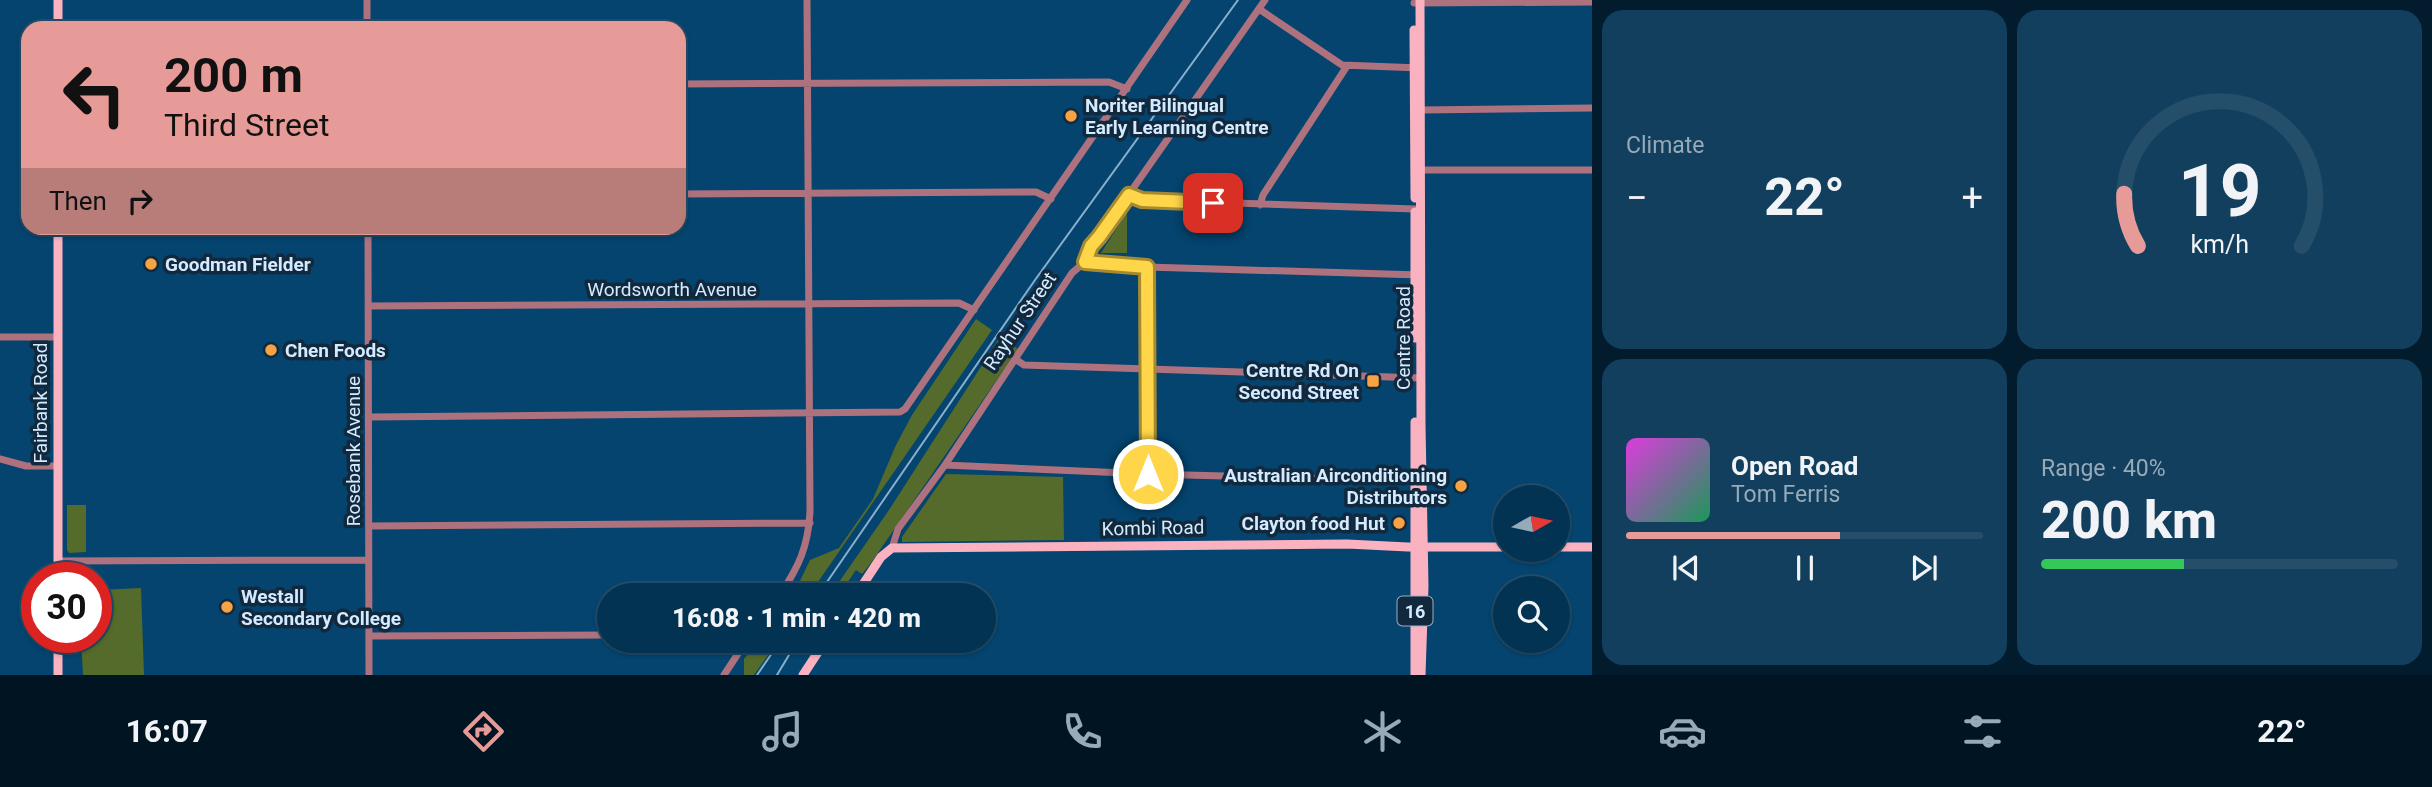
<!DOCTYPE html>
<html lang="en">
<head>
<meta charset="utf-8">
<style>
	:root { --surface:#033353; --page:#113f5d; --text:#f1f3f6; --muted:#97aab8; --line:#244e6a; --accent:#e69b98 }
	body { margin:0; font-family:Roboto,sans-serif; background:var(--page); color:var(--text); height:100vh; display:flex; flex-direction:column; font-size:26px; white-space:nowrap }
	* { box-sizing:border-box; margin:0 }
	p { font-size:23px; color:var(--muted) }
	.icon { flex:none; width:38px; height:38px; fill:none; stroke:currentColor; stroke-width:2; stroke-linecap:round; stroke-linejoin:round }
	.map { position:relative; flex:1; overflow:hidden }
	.drawer { display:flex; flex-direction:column; gap:10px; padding:10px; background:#021c2e; width:840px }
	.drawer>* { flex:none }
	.guide { position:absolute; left:21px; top:21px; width:665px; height:214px; border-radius:21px; box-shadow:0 2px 5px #0004,0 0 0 2px var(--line); background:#e69b98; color:#111; overflow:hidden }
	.needle { width:46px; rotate:81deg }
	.tools { position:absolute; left:1493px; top:485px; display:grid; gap:14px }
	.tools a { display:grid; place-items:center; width:77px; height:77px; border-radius:50%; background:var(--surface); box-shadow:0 2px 5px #0004,0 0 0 2px var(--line); font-size:35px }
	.speed { position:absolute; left:21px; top:562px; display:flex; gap:14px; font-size:35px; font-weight:700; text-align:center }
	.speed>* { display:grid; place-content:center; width:91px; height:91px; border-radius:50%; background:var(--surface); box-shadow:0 2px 5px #0004,0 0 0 2px var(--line); line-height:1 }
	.speed .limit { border:10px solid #d22; background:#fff; color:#111 }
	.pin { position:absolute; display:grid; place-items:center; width:60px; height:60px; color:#fff; margin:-30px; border-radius:14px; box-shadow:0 4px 10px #0006 }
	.me { position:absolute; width:77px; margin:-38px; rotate:0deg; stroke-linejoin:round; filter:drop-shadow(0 0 5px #0008) }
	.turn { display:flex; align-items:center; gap:24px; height:147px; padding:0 28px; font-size:32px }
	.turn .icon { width:91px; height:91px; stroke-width:2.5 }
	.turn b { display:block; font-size:49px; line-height:60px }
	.then { display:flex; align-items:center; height:66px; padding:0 28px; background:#0003; gap:14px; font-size:26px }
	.big { font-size:52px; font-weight:800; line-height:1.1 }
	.drawer .tile { flex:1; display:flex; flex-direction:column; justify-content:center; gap:10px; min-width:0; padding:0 24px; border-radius:21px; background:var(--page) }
	.drawer .dial { align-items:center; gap:0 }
	.dial svg { height:182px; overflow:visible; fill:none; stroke:var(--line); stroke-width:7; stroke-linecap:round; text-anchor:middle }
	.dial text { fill:var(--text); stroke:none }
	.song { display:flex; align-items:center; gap:21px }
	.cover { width:84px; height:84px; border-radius:10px; background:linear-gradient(135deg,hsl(300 70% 55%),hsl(150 70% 35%)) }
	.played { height:7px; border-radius:4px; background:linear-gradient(90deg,var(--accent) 60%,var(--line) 60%) }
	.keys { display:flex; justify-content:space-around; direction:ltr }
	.heat { display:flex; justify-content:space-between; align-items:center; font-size:38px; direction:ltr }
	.charge { height:10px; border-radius:5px; background:linear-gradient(90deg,#34c759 40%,var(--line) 0) }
	.drawer .tiles { flex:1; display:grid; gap:10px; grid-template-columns:repeat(2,1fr) }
	.trip { position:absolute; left:597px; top:583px; width:399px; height:70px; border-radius:35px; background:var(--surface); box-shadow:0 2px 5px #0004,0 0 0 2px var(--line); font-weight:800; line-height:70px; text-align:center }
	.dock { display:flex; height:112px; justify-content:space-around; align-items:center; background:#011421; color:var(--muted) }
	.dock .icon { width:49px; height:49px }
	.dock .current { color:var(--accent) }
	.dock b { font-size:32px; color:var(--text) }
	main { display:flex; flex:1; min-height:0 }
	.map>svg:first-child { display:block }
	.green { fill:#546b2b }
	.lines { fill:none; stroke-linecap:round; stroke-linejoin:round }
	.minor { stroke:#ae727e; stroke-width:7 }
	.major { stroke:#fbb2c0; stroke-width:9 }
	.rail { stroke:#89afcc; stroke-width:2 }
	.route-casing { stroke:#a68a30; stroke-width:18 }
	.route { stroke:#ffd54a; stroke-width:12 }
	.poi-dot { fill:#f5a345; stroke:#12293d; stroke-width:2.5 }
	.labels { text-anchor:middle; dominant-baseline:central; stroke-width:7; stroke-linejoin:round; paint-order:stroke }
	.shield { fill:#12293d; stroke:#99b0c5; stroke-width:2 }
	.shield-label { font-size:18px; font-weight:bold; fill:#d3eaff }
	.poi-label { font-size:19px; font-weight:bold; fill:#d3eaff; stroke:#12293d; text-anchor:start }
	.street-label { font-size:19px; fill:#d3eaff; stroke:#12293d }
</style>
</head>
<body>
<main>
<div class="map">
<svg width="1592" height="675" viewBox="0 0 1592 675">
	<rect width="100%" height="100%" fill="#04446f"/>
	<path class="green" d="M1127,212V253H1101Z
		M976,319L992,330L809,595H790L800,581L810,560L839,548L873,499L896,445L912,415Z
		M1000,337L1018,349L871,563L862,574L856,570L839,595H830L889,510Z
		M946,474L1063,477L1064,540L902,542V537Z
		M67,505H86V552L69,553L67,550Z
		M96,587L99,590L141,588L144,675H83L81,637H96Z
		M758,641H778L754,675H744V659Z"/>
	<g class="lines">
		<path class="minor" d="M367,0V28
			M1414,3L1592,2
			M1259,9L1342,65L1420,68
			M679,84L1109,82L1127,89
			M1421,110L1592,108
			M1418,170H1592
			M679,194L1036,192L1051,199
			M1129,195L1142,200L1415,209
			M1260,205L1263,195L1347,66
			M368,228L369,675
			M1085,262L1147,267L1420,275
			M1147,267L1148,474
			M368,306L959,303L974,310
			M0,337H58
			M1015,359L1024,365L1421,378
			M369,417L900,412L905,409L1187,0
			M0,459L26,466H58
			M945,465L1148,474L1420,481
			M369,526L810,523
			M892,548L898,529L945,465L1072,273L1085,262L1091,246L1099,237L1265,0
			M58,561L368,560
			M780,595C799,566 808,547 810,512L807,0
			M369,636L609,635
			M724,675L747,640"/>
		<path class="major" d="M1420,0L1421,425L1424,586L1421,675
			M58,28V0
			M1414,30L1415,198
			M1415,338V212
			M1415,422V675
			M1558,547H1592
			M58,578V228
			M856,595L881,557L892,548L1347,544L1408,547H1505
			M58,637V675
			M803,675L826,640"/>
		<path class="rail" d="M818,595L1035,280L1238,0
			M757,675L781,640
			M777,675L798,640"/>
	</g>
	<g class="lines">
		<defs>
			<path id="route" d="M1148,474L1147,267L1085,262L1091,246L1099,237L1129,195L1142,200L1213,203"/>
		</defs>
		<use href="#route" class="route-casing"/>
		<use href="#route" class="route"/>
	</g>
	<g class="poi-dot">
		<circle cx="1071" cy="116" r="7"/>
		<circle cx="151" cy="264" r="7"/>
		<circle cx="271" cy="350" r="7"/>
		<rect x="1366" y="374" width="14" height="14" rx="3.5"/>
		<circle cx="1461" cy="486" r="7"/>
		<circle cx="1399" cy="523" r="7"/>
		<circle cx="227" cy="607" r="7"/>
	</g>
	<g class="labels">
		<rect class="shield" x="1397.5" y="596.5" width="35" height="29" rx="5"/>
		<g class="shield-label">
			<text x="1415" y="611">16</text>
		</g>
		<g class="poi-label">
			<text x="1085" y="105">Noriter Bilingual<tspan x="1085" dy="22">Early Learning Centre</tspan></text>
			<text x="165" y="264">Goodman Fielder</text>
			<text x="285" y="350">Chen Foods</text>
			<text x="1359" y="370" text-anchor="end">Centre Rd On<tspan x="1359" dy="22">Second Street</tspan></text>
			<text x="1447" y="475" text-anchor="end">Australian Airconditioning<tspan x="1447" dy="22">Distributors</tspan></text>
			<text x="1385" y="523" text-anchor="end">Clayton food Hut</text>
			<text x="241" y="596">Westall<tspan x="241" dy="22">Secondary College</tspan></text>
		</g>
		<g class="street-label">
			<text x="672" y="289">Wordsworth Avenue</text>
			<text transform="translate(1020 321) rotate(-56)">Rayhur Street</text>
			<text transform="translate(1403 338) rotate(-90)">Centre Road</text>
			<text transform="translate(40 403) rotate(-90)">Fairbank Road</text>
			<text transform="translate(353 451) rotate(-90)">Rosebank Avenue</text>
			<text transform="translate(1153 528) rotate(-1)">Kombi Road</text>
		</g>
	</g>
</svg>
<div class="tools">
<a><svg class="needle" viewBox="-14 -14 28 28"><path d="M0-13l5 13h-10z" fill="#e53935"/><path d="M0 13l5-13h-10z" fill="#97aab8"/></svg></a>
<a><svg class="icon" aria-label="search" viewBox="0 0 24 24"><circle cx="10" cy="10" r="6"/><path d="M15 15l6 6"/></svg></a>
</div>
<div class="speed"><div class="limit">30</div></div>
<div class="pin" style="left:1213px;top:203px;background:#d93025"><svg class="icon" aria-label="arrive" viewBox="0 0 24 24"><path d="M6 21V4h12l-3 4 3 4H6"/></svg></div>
<svg class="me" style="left:1148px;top:474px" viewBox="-20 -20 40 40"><circle r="17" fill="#ffd54a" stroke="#fff" stroke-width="3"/><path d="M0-11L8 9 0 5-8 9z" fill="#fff"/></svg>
<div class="trip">16:08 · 1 min · 420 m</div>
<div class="guide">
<div class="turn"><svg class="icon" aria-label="left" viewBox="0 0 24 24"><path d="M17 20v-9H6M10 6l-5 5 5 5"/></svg><div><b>200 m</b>Third Street</div></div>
<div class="then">Then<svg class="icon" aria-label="right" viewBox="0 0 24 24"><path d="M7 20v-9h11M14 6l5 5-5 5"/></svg></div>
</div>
</div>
<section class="drawer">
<div class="tiles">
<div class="tile"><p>Climate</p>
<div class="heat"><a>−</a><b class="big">22°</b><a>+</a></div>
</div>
<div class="tile dial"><svg viewBox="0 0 100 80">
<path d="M14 69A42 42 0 1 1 86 69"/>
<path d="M14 69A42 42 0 0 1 8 46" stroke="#e69b98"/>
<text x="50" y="56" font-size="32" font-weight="700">19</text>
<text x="50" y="72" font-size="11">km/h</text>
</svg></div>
<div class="tile">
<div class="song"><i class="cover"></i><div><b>Open Road</b><p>Tom Ferris</p></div></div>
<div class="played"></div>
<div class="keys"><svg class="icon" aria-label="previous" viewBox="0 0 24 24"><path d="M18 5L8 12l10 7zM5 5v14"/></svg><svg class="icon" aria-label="pause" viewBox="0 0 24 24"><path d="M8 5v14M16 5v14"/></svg><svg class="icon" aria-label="next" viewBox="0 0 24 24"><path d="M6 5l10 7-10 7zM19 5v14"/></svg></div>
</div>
<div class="tile"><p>Range · 40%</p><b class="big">200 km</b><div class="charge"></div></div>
</div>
</section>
</main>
<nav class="dock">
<b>16:07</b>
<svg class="icon current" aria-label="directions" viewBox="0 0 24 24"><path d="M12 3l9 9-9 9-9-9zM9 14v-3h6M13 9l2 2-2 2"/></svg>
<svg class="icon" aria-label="music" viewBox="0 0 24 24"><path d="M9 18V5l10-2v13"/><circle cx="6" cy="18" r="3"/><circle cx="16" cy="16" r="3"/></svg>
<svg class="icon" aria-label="phone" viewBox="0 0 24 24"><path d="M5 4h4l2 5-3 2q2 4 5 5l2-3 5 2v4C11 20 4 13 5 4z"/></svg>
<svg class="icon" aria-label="climate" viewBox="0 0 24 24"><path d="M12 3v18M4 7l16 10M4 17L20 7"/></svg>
<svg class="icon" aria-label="car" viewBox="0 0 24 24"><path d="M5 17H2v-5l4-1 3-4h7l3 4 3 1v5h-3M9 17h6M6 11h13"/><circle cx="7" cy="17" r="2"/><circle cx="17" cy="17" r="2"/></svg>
<svg class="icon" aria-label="filters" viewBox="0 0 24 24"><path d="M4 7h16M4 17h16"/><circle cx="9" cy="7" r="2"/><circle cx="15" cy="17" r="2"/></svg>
<b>22°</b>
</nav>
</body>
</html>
